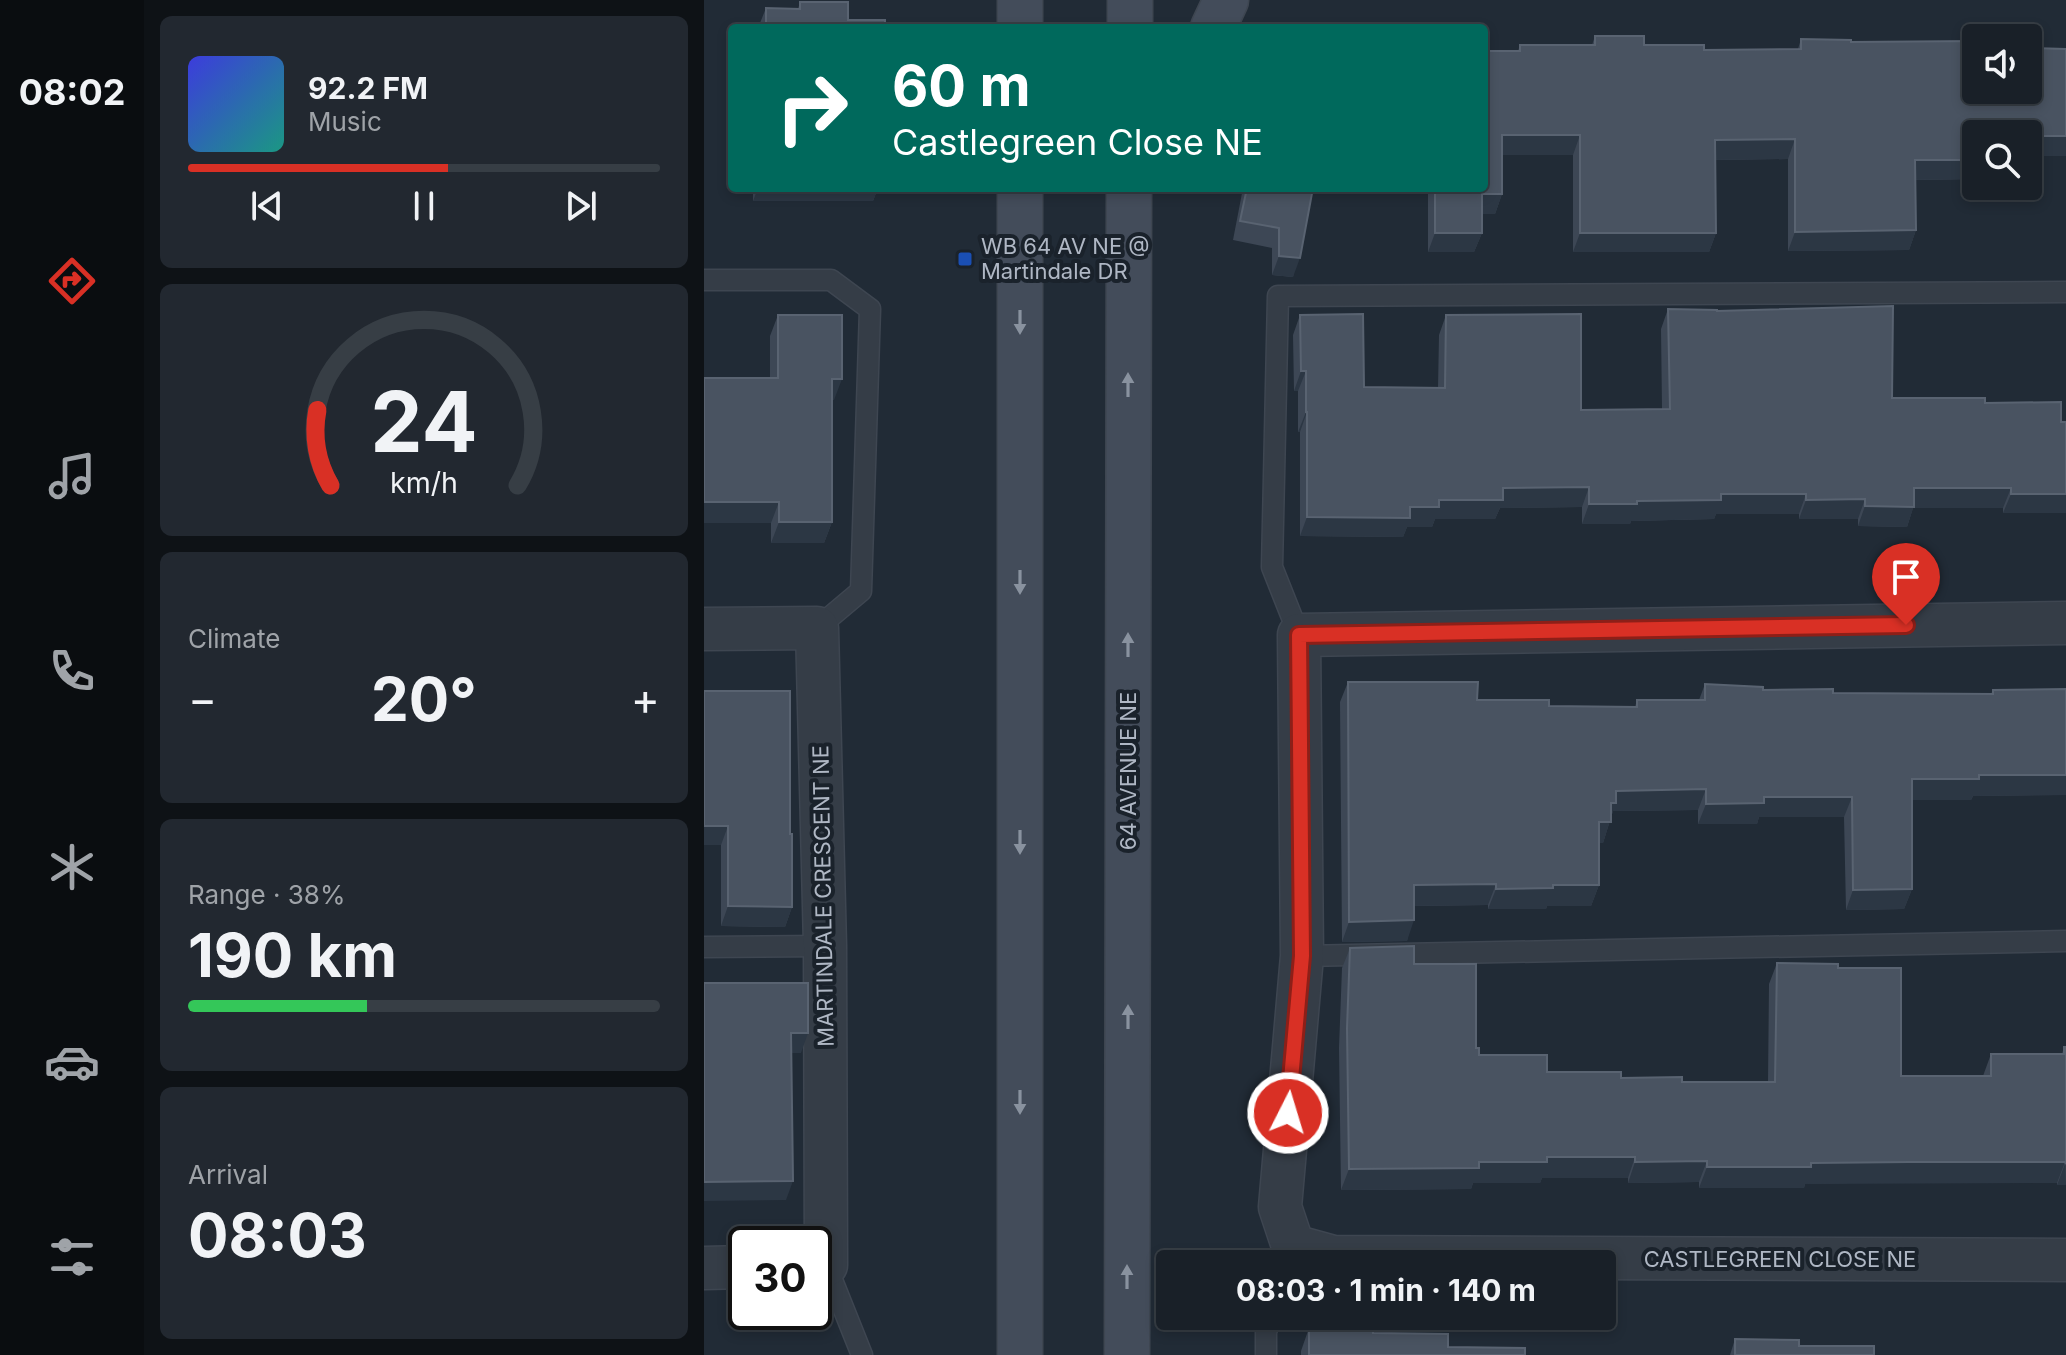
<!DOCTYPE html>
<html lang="en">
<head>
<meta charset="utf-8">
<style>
	:root { --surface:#192028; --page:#222830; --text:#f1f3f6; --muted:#9fa3a8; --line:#373e45; --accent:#d93025 }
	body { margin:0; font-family:Inter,sans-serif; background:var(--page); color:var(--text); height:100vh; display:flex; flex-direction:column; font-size:30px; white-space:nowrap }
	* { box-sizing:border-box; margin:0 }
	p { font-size:26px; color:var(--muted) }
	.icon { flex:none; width:44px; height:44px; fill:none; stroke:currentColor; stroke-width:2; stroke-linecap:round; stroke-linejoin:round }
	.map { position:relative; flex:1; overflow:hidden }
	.panel { display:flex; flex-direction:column; gap:16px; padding:16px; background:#0e1216; width:560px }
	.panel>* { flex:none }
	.guide { position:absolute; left:24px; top:24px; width:760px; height:168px; border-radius:8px; box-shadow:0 4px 12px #0003,0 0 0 2px var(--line); background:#00695c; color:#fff; overflow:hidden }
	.buttons { position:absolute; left:1258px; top:24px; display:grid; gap:16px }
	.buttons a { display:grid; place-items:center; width:80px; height:80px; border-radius:8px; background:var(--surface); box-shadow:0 4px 12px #0003,0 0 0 2px var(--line); font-size:40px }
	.speed { position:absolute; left:24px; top:1226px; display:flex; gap:16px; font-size:40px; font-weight:700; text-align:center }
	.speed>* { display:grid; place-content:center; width:104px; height:104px; border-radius:50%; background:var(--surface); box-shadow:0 4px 12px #0003,0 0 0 2px var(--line); line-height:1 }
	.speed .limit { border:4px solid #111; border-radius:12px; background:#fff; color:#111 }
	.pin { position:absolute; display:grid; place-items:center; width:68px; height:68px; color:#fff; margin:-82px -34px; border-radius:50% 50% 50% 0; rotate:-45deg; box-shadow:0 0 8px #0007 }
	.pin .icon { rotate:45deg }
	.me { position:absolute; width:88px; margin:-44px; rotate:5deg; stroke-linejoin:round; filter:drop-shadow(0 0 6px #0008) }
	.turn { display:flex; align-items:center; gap:28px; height:168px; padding:0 32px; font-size:36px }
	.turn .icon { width:104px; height:104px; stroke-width:2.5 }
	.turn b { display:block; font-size:56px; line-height:68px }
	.big { font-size:60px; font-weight:700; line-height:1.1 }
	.panel .tile { flex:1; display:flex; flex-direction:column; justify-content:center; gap:12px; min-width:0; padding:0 28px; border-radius:12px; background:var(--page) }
	.panel .dial { align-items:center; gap:0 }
	.dial svg { height:208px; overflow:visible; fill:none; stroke:var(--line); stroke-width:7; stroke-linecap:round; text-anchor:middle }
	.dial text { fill:var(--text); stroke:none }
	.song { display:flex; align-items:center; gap:24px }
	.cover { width:96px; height:96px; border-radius:12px; background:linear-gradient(135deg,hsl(240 70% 55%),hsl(170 70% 35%)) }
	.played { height:8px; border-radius:4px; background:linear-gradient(90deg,var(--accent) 55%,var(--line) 55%) }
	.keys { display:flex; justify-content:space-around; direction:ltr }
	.heat { display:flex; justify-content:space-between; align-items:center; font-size:44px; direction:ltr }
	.charge { height:12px; border-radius:6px; background:linear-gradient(90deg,#34c759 38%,var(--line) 0) }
	.trip { position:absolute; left:452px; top:1250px; width:460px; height:80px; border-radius:8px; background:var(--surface); box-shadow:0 4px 12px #0003,0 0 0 2px var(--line); font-weight:700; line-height:80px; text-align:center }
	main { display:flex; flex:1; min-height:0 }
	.dock { display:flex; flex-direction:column; width:144px; justify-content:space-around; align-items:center; background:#0a0d10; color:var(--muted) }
	.dock .icon { width:56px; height:56px }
	.dock .active { color:var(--accent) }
	.dock b { font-size:36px; color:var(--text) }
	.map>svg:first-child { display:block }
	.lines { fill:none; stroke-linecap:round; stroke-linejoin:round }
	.service-casing { stroke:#3e4651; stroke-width:23 }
	.minor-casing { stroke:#3e4651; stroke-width:45 }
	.secondary-casing { stroke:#3e4651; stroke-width:47 }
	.service { stroke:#353d47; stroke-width:20 }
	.minor { stroke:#353d47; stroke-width:42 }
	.secondary { stroke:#434c5a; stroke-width:44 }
	.wall { fill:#3d4755 }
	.shaded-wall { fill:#2c3744 }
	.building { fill:#495361; stroke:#596371; stroke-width:2 }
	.oneway { fill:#89929f }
	.route-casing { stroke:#8d1f18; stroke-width:20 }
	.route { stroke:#d93025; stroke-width:14 }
	.transit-dot { fill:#1a4fb4; stroke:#1a222b; stroke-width:3 }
	.labels { text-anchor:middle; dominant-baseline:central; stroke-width:8; stroke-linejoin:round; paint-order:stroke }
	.poi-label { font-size:22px; fill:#afb7c4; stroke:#1a222b; text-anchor:start }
	.street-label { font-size:22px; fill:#afb7c4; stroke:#1a222b }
</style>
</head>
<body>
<main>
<nav class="dock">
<b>08:02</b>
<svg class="icon active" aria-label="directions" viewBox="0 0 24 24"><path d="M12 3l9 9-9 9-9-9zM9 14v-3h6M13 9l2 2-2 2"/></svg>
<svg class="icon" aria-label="music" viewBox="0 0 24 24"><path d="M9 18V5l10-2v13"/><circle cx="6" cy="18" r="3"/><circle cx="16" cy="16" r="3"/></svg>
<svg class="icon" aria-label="phone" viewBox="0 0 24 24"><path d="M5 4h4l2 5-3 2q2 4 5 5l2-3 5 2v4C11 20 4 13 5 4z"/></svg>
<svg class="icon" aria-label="climate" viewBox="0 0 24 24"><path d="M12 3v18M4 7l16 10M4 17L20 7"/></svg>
<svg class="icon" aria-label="car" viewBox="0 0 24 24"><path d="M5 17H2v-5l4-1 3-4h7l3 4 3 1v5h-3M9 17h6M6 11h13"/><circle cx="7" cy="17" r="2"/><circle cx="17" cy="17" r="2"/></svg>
<svg class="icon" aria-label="filters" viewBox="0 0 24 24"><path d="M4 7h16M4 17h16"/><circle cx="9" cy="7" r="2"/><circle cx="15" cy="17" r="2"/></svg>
</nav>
<section class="panel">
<div class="tile">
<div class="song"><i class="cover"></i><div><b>92.2 FM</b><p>Music</p></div></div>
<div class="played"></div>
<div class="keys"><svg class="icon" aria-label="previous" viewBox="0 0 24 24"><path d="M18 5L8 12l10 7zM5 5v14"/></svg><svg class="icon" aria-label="pause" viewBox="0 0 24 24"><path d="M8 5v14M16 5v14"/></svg><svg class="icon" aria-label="next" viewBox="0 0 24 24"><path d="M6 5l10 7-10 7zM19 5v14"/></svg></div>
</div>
<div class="tile dial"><svg viewBox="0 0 100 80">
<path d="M14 69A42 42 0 1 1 86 69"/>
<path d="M14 69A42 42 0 0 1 9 40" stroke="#d93025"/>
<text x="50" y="56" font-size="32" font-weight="700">24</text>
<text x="50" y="72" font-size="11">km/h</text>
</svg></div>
<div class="tile"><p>Climate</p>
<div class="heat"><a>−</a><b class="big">20°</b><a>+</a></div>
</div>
<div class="tile"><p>Range · 38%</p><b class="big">190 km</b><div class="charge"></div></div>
<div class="tile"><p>Arrival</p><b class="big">08:03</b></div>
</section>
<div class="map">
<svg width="1362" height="1355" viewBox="0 0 1362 1355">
	<rect width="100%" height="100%" fill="#212b36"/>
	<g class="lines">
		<defs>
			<path id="service" d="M0,280H127L166,309L157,591L113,628
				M595,635L568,567L574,296L1362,292
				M0,947L121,946
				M598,956L1362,941
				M122,1265L158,1355
				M562,1355V1332L567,1316"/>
			<path id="minor" d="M1362,623L595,635L598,956L576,1207L589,1246L629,1257L1362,1260
				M0,629L113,628L121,946L122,1265L110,1266
				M0,1268L42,1267"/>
			<path id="secondary" d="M316,0V28
				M426,28V0
				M509,28L522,0
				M316,188V1355
				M423,1355L425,188"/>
		</defs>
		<use href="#service" class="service-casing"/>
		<use href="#minor" class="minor-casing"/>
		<use href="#secondary" class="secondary-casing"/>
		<use href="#service" class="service"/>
		<use href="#minor" class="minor"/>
		<use href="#secondary" class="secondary"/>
	</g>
	<path class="wall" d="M96,2L144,20L181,28H54L62,8L94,9Z
		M891,36H940V45H1000V50L1094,49L1097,39L1147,40V42L1272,41V90H1324V48L1362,49V156H1324V134H1272V179L1212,180V230L1205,250L1084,251V159L1011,160L1012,233L1005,252H869V155H798V194L791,214H778V233L770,252H724V188H780V51H814L816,45H888Z
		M49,188H174L169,201H49Z
		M539,188H609L589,277L568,275V248L529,240Z
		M964,309L1013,311L1188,398L1281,403L1357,422L1362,513H1299V508H1209L1203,527L1154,526V519H1095V514H1012L1010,519L927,521L926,524H878V507L796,508L791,519H731L728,527H703L699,537L596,536V432H594V391H590L589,335L596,315L660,387L734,388L735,335L742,315L877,410L958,409L957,329Z
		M74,315L130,400H128V522L120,543H67V523H0L66,378V336Z
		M644,682L773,700L845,706L931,707L933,700H995L1001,684L1059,690L1129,693L1287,694L1289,690L1362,795L1269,796L1267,800H1208V889L1200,909L1142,910L1140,817H1055L1053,824H994V810L909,811L899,843H895V885L887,906H843L842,909H784V905L710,906L703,941L638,942L636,702Z
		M0,691L86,834L88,907L81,927L17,926V845H0Z
		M646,948L710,964L772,1048L775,1055L843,1072L978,1082H1064L1065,984L1073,963L1134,968L1197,1076H1279L1287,1054H1358L1360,1047L1362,1185H1353V1183L1198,1182L1101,1184L1100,1188H995V1182L924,1183V1178H838L836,1183H769L767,1189L637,1190L635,1048L638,968Z
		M605,1328L669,1333L744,1347L821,1355H597V1351Z
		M1031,1339L1095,1346L1170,1355H1026Z"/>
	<path class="shaded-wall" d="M798,135H876L869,155H791Z
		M1324,136H1362V156H1324Z
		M1091,139L1084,159L1004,160L1011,140Z
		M1211,160H1272V179L1204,180Z
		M54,188H174L169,201H49Z
		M778,194H798L791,214H770Z
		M1212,230L1205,250L1084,251L1091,232Z
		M731,233H778L770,252H724Z
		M876,233H1012L1005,252H869Z
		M575,256L596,258L589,277L568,275Z
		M597,371H602L594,391H590Z
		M128,379H138L130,400H120Z
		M602,412H603L596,432H594Z
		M885,487L878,507L796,508L791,519H731L728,527H703L699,537L596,536L603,517L706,507L735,500L799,488Z
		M1210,488H1307L1299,508H1209L1203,527L1154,526L1161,506Z
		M1017,494H1102L1095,514H1012L1010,519L927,521L926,524H878L885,504Z
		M1307,494H1362V513H1299Z
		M1161,499L1154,519H1095L1102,500Z
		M0,502H75L67,523H0Z
		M75,522H128L120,543H67Z
		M1275,775H1362V795L1269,796L1267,800H1200L1208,779Z
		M1002,789L994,810L909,811L899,843H887L895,822L912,791Z
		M1060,797H1148L1140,817H1055L1053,824H994L1002,804Z
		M0,826H24L17,845H0Z
		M792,884L784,905L703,906L710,885Z
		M849,885H895L887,906H843L842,909H784L792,889Z
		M1208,889L1200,909L1142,910L1149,890Z
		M24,906L88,907L81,927L17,926Z
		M710,920L703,941L638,942L645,922Z
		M87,1033H104L97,1053H80Z
		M843,1157H931L924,1178H838L836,1183H769L767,1189L637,1190L645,1169Z
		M1003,1161L995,1182L924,1183L931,1162Z
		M1205,1162H1361L1353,1183L1101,1184L1100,1188H995L1003,1167L1107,1163Z
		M1361,1164L1362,1185H1353Z
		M89,1181L82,1200L0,1201V1182Z"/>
	<path class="building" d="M96,2H144V20H181V28H62V8L96,9Z
		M891,36H940V45H1000V50L1097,49V39L1147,40V42L1272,41V90H1324V48L1362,49V136H1324V134H1272V160H1211L1212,230L1091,232V139L1011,140L1012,233H876V135H798V194H778V233H731V188H780V51H816V45H891Z
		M543,188H609L596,258L575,256V228L536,221Z
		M1189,306L1188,398H1281V403L1357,402V422H1362V494H1307V488H1210V507L1161,506V499L1102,500V494H1017V500L933,501V504H885V487L799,488V500H735V507H706V518L603,517V412H602V371H597L596,315L659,314L660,387L741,388L742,315L877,314V410L966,409L964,309L1013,310V311Z
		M74,315H138V379H128V522H75V502H0V378H74Z
		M644,682H774L773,700H845V706L933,707V700H1001V684L1059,687V690L1129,689V693L1289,694V690L1362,689V775H1275V779H1208V889L1149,890L1148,797H1060V803L1002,804V789L912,791V803H907V822H895V885H849V888L792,889V884L710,885V920L645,922Z
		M0,691H86V834H88V907L24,906V826H0Z
		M710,946V964H772V1048H775V1055H843V1072H917V1078L978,1077V1082H1071L1073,963L1134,964V968H1197V1076H1287V1054H1360V1047H1362V1164L1361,1162H1205L1107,1163V1167H1003V1161L931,1162V1157H843V1162H775V1168L645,1169L643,1028L646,948Z
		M0,983H104V1033H87L89,1181L0,1182Z
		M605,1328L669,1329V1333L744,1334V1347L821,1348V1355H605Z
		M1031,1339L1095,1340V1346H1170V1355H1031Z"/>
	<defs><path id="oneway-solid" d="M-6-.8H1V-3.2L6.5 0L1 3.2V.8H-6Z" transform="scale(2)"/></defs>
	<g class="oneway">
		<use href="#oneway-solid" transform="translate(316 322) rotate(90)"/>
		<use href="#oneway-solid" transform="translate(424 385) rotate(-90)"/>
		<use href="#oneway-solid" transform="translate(316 582) rotate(90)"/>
		<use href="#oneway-solid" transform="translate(424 645) rotate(-90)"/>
		<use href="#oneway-solid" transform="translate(316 842) rotate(90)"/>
		<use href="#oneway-solid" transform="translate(424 1017) rotate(-90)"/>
		<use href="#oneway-solid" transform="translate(316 1102) rotate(90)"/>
		<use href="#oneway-solid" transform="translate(423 1277) rotate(-90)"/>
	</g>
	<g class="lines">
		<defs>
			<path id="route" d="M584,1113L598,956L595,635L1202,625"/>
		</defs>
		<use href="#route" class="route-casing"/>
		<use href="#route" class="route"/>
	</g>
	<rect class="transit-dot" x="253" y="251" width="16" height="16" rx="4"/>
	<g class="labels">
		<g class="poi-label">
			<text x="277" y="246">WB 64 AV NE @<tspan x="277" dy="25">Martindale DR</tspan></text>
		</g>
		<g class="street-label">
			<text transform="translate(424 771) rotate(-90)">64 AVENUE NE</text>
			<text transform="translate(119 896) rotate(-91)">MARTINDALE CRESCENT NE</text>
			<text x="1076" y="1259">CASTLEGREEN CLOSE NE</text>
		</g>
	</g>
</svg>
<div class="buttons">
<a><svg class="icon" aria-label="sound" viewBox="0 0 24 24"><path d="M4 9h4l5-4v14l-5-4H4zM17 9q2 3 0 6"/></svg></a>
<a><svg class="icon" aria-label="search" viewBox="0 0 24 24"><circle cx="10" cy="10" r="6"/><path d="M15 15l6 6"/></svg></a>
</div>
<div class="speed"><div class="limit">30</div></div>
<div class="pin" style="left:1202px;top:625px;background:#d93025"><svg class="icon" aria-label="arrive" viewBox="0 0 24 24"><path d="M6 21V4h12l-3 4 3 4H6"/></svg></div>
<svg class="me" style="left:584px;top:1113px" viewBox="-20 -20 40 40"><circle r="17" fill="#d93025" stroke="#fff" stroke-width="3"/><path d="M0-11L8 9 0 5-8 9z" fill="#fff"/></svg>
<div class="trip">08:03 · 1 min · 140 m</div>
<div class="guide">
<div class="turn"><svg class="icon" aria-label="right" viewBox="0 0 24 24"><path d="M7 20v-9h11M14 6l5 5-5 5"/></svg><div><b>60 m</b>Castlegreen Close NE</div></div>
</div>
</div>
</main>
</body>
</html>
